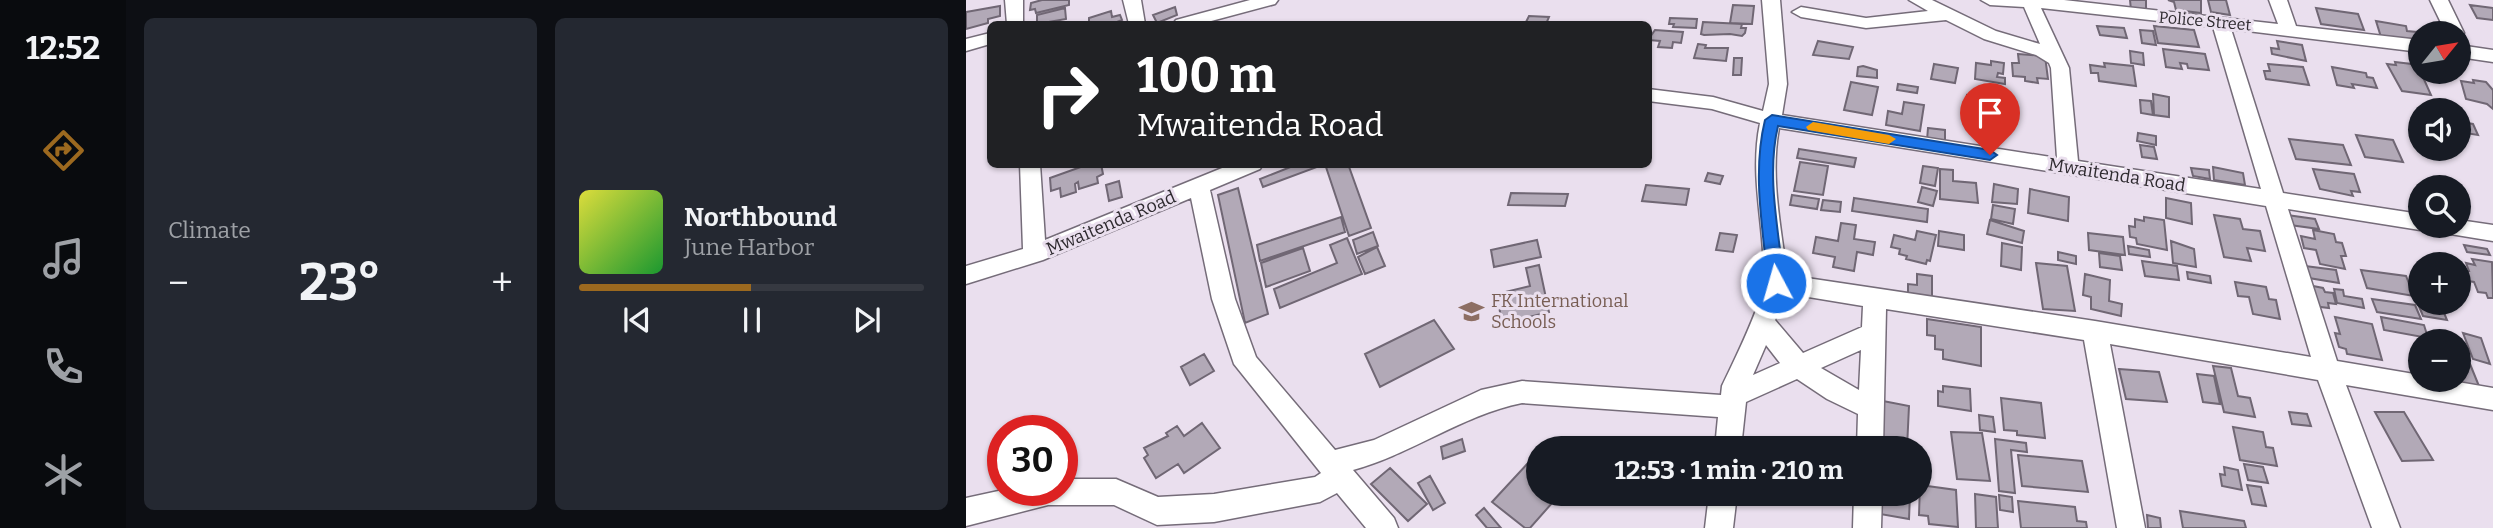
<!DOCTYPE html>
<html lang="en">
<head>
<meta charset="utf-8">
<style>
	:root { --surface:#171b24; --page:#242831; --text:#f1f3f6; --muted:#9ea1a6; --line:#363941; --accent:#9c691f }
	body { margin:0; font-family:Bitter,serif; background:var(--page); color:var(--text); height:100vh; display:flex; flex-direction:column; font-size:26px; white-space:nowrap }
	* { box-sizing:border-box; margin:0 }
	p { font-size:23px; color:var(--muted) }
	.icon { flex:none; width:38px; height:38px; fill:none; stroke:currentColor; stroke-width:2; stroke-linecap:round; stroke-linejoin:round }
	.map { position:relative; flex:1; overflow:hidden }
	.side { display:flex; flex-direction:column; gap:18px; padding:18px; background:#0d0f14; width:840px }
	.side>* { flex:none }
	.hud { position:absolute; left:21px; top:21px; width:665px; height:147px; border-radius:10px; box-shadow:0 2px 5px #0004; background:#202124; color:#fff; overflow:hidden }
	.needle { width:46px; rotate:60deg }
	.fabs { position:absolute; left:1442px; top:21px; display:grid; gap:14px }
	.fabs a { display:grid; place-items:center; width:63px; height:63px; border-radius:50%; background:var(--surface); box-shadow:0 2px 5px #0004; font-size:35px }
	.speed { position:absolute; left:21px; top:415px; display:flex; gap:14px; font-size:35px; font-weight:700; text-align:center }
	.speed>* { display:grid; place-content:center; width:91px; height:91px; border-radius:50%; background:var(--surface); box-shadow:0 2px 5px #0004; line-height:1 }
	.speed .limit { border:10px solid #d22; background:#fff; color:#111 }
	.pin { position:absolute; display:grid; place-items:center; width:60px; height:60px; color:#fff; margin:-72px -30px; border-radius:50% 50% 50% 0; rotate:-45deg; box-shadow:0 0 7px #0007 }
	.pin .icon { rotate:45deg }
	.me { position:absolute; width:77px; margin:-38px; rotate:354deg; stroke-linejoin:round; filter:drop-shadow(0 0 5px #0008) }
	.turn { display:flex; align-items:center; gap:24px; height:147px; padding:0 35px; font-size:32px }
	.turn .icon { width:91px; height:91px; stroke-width:2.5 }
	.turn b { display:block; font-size:49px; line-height:60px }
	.big { font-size:52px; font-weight:700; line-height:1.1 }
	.side .card { flex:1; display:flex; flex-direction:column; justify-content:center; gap:10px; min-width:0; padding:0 24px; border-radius:10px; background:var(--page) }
	.song { display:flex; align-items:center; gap:21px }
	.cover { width:84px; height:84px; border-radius:10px; background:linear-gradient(135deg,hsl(60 70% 55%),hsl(130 70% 35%)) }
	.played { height:7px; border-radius:4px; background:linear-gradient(90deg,var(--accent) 50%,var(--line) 50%) }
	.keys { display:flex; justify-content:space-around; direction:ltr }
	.heat { display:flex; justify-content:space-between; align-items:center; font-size:38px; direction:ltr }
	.side .tiles { flex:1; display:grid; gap:18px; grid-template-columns:repeat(2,1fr) }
	.trip { position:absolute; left:560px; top:436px; width:406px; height:70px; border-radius:35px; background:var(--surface); box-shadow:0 2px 5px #0004; font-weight:700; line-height:70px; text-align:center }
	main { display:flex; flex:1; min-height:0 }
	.tab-bar { display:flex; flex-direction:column; width:126px; justify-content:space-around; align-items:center; background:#090b0e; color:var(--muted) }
	.tab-bar .icon { width:49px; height:49px }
	.tab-bar .current { color:var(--accent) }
	.tab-bar b { font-size:32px; color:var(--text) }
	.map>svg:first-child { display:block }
	.building { fill:#b2a9b7; stroke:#706774; stroke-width:2 }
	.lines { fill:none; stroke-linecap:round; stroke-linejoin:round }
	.minor-casing { stroke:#756c79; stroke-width:3 }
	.minor { fill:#fff; fill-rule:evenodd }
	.route { fill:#1a73e8; stroke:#114b97; stroke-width:2 }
	.slow { fill:#f59e0b }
	.labels { text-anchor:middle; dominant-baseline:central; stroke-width:6; stroke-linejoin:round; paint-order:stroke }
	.far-street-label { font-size:16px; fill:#2e2a2f; stroke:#eadfee }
	.street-label { font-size:18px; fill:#2e2a2f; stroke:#eadfee }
	.education-label { font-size:18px; fill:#785e54; stroke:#eadfee; text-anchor:start }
</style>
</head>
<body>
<main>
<nav class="tab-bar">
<b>12:52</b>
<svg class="icon current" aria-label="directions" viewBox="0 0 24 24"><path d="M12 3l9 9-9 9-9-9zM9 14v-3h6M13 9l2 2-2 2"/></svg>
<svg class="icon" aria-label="music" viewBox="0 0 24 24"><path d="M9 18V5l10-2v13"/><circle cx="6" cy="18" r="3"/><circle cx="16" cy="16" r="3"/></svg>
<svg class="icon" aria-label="phone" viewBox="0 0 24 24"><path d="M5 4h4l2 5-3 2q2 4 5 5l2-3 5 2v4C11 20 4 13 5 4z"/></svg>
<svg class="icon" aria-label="climate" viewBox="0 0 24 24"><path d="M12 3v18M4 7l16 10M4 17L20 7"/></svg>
</nav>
<section class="side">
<div class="tiles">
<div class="card"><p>Climate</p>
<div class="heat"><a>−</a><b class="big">23°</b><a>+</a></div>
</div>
<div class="card">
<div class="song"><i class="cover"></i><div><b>Northbound</b><p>June Harbor</p></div></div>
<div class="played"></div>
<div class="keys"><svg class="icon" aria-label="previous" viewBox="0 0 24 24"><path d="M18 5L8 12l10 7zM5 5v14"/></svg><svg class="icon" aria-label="pause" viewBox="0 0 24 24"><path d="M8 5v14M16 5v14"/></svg><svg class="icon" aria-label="next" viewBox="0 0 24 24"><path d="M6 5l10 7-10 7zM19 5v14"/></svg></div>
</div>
</div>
</section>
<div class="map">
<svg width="1527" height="528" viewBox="0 0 1527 528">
	<rect width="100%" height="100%" fill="#eadfee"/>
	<path class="building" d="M76,0H103V5L70,13L69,9L64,10L65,3Z
		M1164,0H1180V12L1165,10Z
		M1202,0H1235V13L1210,10L1208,2Z
		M1242,0H1260L1264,15L1245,12Z
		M767,5L788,6L786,24L764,23Z
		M1504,5L1527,8V20L1511,18Z
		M34,6V16L22,19V23L0,29V12Z
		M209,7L211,15L191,23L187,15Z
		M99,8L100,19L71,24V15Z
		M1350,8L1392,14L1398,30L1355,24Z
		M145,11L146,17L154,15L156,20L146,24L123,22V18Z
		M563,16L583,17L580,24H571L572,22H560Z
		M704,18L731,19L730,28L707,27L708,24H703Z
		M1410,21L1440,26L1441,31L1451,32L1454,43L1415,37Z
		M737,22L776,24L775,28H780L779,33L776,36L764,34L738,35L735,34Z
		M1131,26L1158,28L1161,38L1134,35Z
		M1188,26L1228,30L1233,47L1192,43Z
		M689,30L717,32L715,43L707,42L706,48L692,47L694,41L682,40Z
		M1174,30L1187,31L1190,45L1176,43Z
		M852,41L887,47L883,59L847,55Z
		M1311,41L1336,45L1340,61L1306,54L1305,48L1313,49Z
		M732,44L740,45L739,48H762L760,61L728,58Z
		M1197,49L1239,54L1243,70L1222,68L1221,64L1214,63L1216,69L1200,67Z
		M1164,51L1177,53L1178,65L1165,63Z
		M1052,54L1079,56L1082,79L1071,78L1072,83L1059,81V77L1047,76L1046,63H1053Z
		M768,58H776L775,75H767Z
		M1025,61L1038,63L1037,74L1032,73L1031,77L1039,78V84L1009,79L1010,63L1025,65Z
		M1429,62L1454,65V72H1457L1459,76L1456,75L1465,95L1436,91L1421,64L1430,65Z
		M1138,63L1167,66L1170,86L1133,81L1132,73H1125L1124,65L1139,67Z
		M968,64L992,68L989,83L965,79Z
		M1302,64L1337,67L1343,85L1300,79L1298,71H1304Z
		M897,66L911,70V78L891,76L892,67Z
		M1366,67L1400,73L1401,77L1407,78L1411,88L1386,84L1388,88L1371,85Z
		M1507,80L1520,82L1527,90V109L1521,104L1500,99L1495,81L1508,83Z
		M885,82L912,87L906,115L878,110Z
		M932,84L952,87L951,93L931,90Z
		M1187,94L1203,97V117L1188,115Z
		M1001,95L1030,100L1029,112L1036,113L1035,132L1005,127V119H1012V110L1000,108Z
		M1174,100L1185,101L1187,115L1175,113Z
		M938,102L958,105L954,131L920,125L922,111L936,114Z
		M1493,118L1495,122L1507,124L1512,135L1493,132Z
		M962,128L979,130V142L961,140Z
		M1172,133L1190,136V145L1171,141Z
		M1390,135L1427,140L1437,162L1399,157Z
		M1323,139L1377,145L1385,165L1330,159Z
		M1174,145L1188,147L1191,159L1176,157Z
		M833,149L890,158L888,167L831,158Z
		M834,162L862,166L857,195L828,191Z
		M123,164H135L137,174L131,177L132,183L113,189L112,182L109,184L110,192L95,197L94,188L85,191L84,178Z
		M332,164L351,167L297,187L294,179Z
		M359,164H382L405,228L383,236Z
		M957,166L972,168L969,186L954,183Z
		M1247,167L1277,173L1279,185L1248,180Z
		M1225,168L1243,170L1244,179L1227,176Z
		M974,169L987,170V181L1010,183L1012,203L974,199Z
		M1347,169L1388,174L1394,192L1385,191L1387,196L1354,189Z
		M742,173L757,176L754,184L739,181Z
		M153,181L156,197L143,201L140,185Z
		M1028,184L1052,189L1051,204L1026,202Z
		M680,185L723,189L720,205L676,201Z
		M956,187L971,191L967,206L952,202Z
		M272,188L302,314L279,323L252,195Z
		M1064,189L1103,197L1102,221L1062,213Z
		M545,193L602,194L599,206L542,205Z
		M826,195L853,199L851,209L824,205Z
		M888,198L962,209L961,222L886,211Z
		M1200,198L1225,203L1226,224L1200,218Z
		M857,200L875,202L874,212L855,210Z
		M1027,205L1049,209L1047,224L1025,219Z
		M1248,215L1274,219L1277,229L1294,231L1299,251L1281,248L1285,261L1258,257Z
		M1321,215L1349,219L1353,229L1324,225Z
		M375,217L379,232L294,261L291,245Z
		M1178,217L1198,220L1201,250L1171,244L1170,238L1164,237L1163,226L1169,227V219L1178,221Z
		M1024,220L1058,231L1056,243L1021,234Z
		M875,223L890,225L888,239L909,242L907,255L891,252L888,271L867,267L869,257L847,253L850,237L872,241Z
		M1347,230L1368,234L1370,242L1376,243L1380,256H1375L1379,269L1354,264L1350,250L1338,248L1335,236L1349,239Z
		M951,231L970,235L964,261L961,260L960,264L940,259L941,256L933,254L934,249L925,247L928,235L949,240Z
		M973,231L998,235V250L972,246Z
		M407,232L412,246L391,254L387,240Z
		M754,233L771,235L767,252L750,250Z
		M1122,233L1157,237L1159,255L1123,250Z
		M381,238L396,274L314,308L308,289L371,263L364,245Z
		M571,240L575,257L528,267L525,250Z
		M1205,241L1228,249L1230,267L1207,263Z
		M1036,243L1056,247L1055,270L1035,266Z
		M1498,245L1521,249L1524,255L1501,252Z
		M1162,246L1183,250L1184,257L1163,254Z
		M411,247L419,266L399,274L392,257Z
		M337,248L344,271L300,287L295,263Z
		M1092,252L1110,256V264L1092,260Z
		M1133,253L1154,256L1156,270L1134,267Z
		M1506,259L1526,262L1527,298H1522L1520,293L1512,292L1508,282L1502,281L1497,271H1503L1500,263L1509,265Z
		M1176,261L1211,266L1213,280L1179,276Z
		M1070,263L1101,266L1109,311L1077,309Z
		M573,265L583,312L536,324L531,294L564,286L560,268Z
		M1339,266L1370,270L1373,283L1343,278Z
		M1395,270L1440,276L1448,296L1401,288Z
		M1221,272L1244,276L1245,283L1222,279Z
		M951,274L966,276V298L942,295V284L951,285Z
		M1119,274L1144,280L1143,301L1156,304L1155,316L1125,309V297L1117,295Z
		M1269,282L1300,287L1303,299L1310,300L1314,319L1287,314L1283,297L1272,296Z
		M1342,285L1357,288L1359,292L1367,293L1370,304L1362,303L1363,308L1347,306Z
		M1368,289L1377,290L1378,296L1396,299L1398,308L1371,303Z
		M1406,299L1449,305L1455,319L1411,312Z
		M1452,304L1476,308L1481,320L1457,316Z
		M1369,317L1406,324L1416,360L1381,354L1380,349L1373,347L1369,333L1374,334Z
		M1415,317L1458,325L1462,338L1418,330Z
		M961,319L1015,327V366L977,359V350L969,349V336L961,335Z
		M468,320L488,349L414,387L399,354Z
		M1497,333L1515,338L1524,364L1507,359Z
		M238,354L248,371L224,385L215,367Z
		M1493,362L1504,364L1515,391L1488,386L1486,380H1493Z
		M1247,366L1265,368L1272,396L1284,398L1289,417L1258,412Z
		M1153,369L1193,372L1201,402L1160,399Z
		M1231,374L1248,376L1254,404L1237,402Z
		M977,386L1004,389L1005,411L972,406V391L977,392Z
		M1035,398L1075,403L1079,438L1051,435V431L1038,430Z
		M917,401L943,406L941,448H914Z
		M1323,412L1341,414L1345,426L1326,424Z
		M1409,412H1438L1467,460L1436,461Z
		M1013,415L1027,417L1029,432L1014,430Z
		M236,423L254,448L218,473L212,464L190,478L178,458L182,455L178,448L202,436L200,433L211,426L218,436Z
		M1267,427L1297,432L1300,447L1307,448L1311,466L1274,460Z
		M985,432L1016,433L1024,481L991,479Z
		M496,439L499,451L477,459L475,447Z
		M1029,439L1060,443L1061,452L1045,450L1049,493L1033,491Z
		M1052,455L1116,461L1122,492L1056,486Z
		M562,463L572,471V494H594L564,528H559L526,502Z
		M1278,464L1297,467L1302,483L1282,480Z
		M1258,467L1272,470L1276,490L1256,486L1254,474L1259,475Z
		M424,468L461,504L442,521L405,484Z
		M464,476L479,503L467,510L452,483Z
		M954,485L990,490L992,527L963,524L962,516L953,515Z
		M1281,485L1295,487L1300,506L1286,504Z
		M915,494H944L943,519L914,514Z
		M1009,494L1030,497L1032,528H1010Z
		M1033,495L1046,497L1047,512L1034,510Z
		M1052,501L1109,507L1111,521L1120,522L1121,528H1055Z
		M518,508L535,528H521L510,515Z
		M1214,511L1278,521L1280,528H1217Z
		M1181,515L1194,518L1195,528H1182Z"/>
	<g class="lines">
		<defs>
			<path id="minor" d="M39,0H57V24H41Z
				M157,0H175L179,24H163Z
				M284,0H312L309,4L234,24H207L210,20Z
				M796,0H814L821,84L816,115L1091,158L1085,68L1083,63L1070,55L1018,39L980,20L900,28L835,17L826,12L835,7L900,18L962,11L943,0H966L1030,31L1074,44L1058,7L1024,5L1015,0H1098L1312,24L1303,0H1321L1330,26L1454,40V52L1265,29L1317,193L1454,214V226H1463L1454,230L1322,209L1371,361L1454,375V380H1480L1527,388V410L1380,385L1434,528H1406L1352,380L1144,344L1179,528H1151L1118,340L920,309L917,448H891L892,414L861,399L831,379L780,402L775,448H749L752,417L556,403C496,415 446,454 387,470L428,518L432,528H400L371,493L354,502L248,522L191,525L148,505H82L0,526V498L37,490H96V479H150L192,497L248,494L349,477L355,473L268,364L246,299L225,198L77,260L0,284V266L57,249L54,164H74L79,240L266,164H297L294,169L244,190L269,299L290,357L369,450L408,440L515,390L556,381L755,395L756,386C766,365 798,301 798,280C799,227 783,177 794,123L746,109L682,101V89L747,97L797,111L803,84ZM1075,8L1247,27L1295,189L1112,161L1103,68ZM813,128L1300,206L1345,357L1129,321L821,275C815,227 804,176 813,128ZM818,293L897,306L896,327L837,353L809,320ZM800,345L814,363L787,375ZM895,350L893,390L855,368Z
				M1464,0H1482L1498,33L1495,37L1493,38V33H1480Z
				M24,33V44L0,51V39Z
				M1493,45L1527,50V62L1493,57Z
				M1493,220L1527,225V241L1472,232L1469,226H1493Z
				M743,494H771L767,528H739Z
				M888,494H916L915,528H887Z"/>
		</defs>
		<use href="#minor" class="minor-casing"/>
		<use href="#minor" class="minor"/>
	</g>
	<path class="route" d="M806,115L1024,150L1031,155L1024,160L812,126C800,176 813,232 818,283L816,288H805L802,283C797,229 786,173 799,120Z"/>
	<path class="slow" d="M847,122L923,135L930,139L923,144L842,130L840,127Z"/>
	<defs>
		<symbol id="school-bare" viewBox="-9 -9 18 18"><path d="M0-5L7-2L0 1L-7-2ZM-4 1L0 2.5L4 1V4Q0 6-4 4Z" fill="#8d6e63" stroke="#eadfee" stroke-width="2.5" paint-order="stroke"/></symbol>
	</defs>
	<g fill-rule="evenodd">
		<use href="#school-bare" x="488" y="294" width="35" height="35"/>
	</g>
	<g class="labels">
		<g class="far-street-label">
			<text transform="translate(1239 21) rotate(5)">Police Street</text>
		</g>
		<g class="street-label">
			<text transform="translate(1151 175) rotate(9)">Mwaitenda Road</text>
			<text transform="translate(145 223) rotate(-23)">Mwaitenda Road</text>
		</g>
		<g class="education-label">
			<text x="525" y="301">FK International<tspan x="525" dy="21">Schools</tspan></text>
		</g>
	</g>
</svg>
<div class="fabs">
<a><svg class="needle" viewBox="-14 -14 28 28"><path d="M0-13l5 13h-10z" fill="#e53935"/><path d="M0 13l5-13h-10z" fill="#9ea1a6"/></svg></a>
<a><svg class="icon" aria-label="sound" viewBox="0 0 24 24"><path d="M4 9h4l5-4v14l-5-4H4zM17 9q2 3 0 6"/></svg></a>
<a><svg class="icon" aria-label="search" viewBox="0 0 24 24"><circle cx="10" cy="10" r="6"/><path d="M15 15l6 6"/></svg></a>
<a>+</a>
<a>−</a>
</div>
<div class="speed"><div class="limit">30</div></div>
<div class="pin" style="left:1024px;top:155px;background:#d93025"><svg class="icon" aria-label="arrive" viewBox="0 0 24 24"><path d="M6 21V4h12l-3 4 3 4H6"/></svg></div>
<svg class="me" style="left:810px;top:283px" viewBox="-20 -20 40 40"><circle r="17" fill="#1a73e8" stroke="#fff" stroke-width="3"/><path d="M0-11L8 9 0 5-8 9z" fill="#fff"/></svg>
<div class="trip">12:53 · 1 min · 210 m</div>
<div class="hud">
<div class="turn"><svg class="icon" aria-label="right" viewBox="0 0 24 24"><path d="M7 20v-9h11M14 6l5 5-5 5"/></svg><div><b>100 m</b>Mwaitenda Road</div></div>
</div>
</div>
</main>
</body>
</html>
